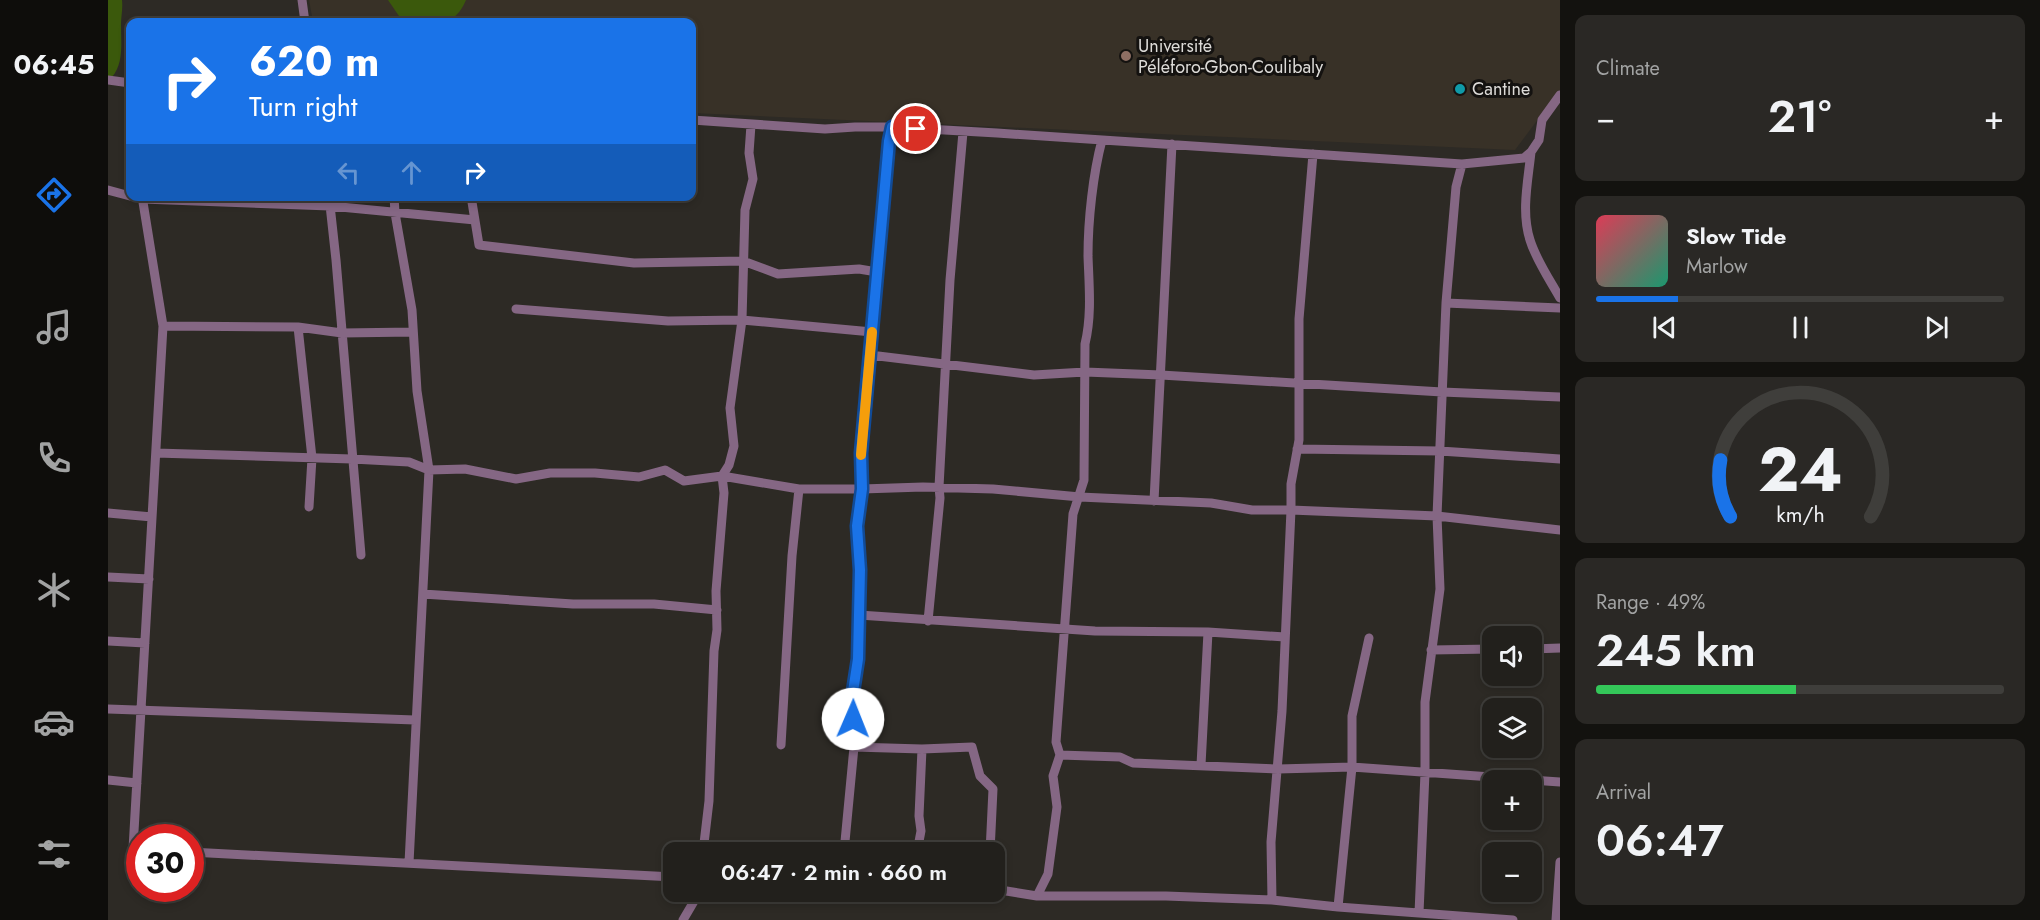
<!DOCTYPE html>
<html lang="en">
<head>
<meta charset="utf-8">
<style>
	:root { --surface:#22201c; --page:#2a2825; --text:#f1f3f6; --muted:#a2a3a3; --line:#3f3e3b; --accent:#1a73e8 }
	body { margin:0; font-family:Jost,sans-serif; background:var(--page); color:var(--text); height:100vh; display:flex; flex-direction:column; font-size:22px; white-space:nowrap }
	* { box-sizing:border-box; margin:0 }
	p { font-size:20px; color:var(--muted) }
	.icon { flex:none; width:33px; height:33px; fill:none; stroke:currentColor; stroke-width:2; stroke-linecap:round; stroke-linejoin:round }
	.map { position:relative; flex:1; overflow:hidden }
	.details { display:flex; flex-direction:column; gap:15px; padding:15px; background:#13120f; width:480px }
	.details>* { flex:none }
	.hud { position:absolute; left:18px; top:18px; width:570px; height:183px; border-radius:12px; box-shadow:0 3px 9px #0003,0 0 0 2px var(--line); background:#1a73e8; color:#fff; overflow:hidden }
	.tools { position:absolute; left:1374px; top:626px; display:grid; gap:12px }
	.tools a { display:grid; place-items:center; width:60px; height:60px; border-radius:12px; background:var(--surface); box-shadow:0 3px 9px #0003,0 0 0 2px var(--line); font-size:30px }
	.speed { position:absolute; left:18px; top:824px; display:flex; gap:12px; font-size:30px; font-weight:700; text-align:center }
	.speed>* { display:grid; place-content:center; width:78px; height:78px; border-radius:50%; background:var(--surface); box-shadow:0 3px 9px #0003,0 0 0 2px var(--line); line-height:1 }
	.speed .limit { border:9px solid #d22; background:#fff; color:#111 }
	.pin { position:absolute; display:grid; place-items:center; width:51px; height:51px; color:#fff; margin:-26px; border:3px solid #fff; border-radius:50%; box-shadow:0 2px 6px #0007 }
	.me { position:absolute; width:66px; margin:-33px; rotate:1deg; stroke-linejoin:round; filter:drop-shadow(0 0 4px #0008) }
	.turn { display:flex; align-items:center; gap:21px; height:126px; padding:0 24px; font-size:27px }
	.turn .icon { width:78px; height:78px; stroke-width:2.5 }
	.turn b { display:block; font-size:42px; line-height:51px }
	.lanes { display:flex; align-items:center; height:57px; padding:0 24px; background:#0003; justify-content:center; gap:30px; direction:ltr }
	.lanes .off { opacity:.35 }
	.big { font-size:45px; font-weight:600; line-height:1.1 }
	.details .widget { flex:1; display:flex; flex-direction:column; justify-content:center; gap:9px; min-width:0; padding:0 21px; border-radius:12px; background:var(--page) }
	.details .dial { align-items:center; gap:0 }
	.dial svg { height:156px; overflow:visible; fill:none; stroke:var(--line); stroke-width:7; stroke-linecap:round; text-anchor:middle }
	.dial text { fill:var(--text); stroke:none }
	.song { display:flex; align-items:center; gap:18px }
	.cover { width:72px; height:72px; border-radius:9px; background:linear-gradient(135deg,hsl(350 70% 55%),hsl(160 70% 35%)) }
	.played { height:6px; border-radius:3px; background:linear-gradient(90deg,var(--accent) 20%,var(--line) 20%) }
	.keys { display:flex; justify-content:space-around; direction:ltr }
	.heat { display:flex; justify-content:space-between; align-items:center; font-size:33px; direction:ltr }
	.charge { height:9px; border-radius:4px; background:linear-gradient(90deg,#34c759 49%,var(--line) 0) }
	.trip { position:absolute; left:555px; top:842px; width:342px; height:60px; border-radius:12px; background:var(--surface); box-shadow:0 3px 9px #0003,0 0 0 2px var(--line); font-weight:600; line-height:60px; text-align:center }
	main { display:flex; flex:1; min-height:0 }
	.tabs { display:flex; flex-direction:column; width:108px; justify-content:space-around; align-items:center; background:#0e0d0b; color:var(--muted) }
	.tabs .icon { width:42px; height:42px }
	.tabs .selected { color:var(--accent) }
	.tabs b { font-size:27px; color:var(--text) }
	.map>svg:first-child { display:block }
	.built { fill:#383127 }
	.green { fill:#3b590c }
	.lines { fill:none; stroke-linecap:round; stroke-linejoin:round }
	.minor { stroke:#856784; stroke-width:9 }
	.route-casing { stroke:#114b97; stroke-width:15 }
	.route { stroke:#1a73e8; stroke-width:10 }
	.slow { stroke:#f59e0b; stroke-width:10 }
	.education-dot { fill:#8d6e63; stroke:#141210; stroke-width:2 }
	.culture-dot { fill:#0f9aa8; stroke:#141210; stroke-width:2 }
	.labels { text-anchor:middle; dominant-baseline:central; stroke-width:6; stroke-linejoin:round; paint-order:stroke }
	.poi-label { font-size:18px; fill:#dddbd8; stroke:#141210; text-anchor:start }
</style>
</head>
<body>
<main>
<nav class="tabs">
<b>06:45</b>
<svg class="icon selected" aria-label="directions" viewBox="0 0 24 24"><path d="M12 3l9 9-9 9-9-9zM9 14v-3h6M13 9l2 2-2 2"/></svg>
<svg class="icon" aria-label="music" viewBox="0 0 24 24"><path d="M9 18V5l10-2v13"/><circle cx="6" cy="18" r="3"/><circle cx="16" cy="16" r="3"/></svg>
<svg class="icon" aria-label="phone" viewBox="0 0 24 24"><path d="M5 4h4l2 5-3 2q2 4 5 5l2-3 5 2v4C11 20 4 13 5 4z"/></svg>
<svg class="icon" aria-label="climate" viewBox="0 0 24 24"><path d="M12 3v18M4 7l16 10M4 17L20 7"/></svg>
<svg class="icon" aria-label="car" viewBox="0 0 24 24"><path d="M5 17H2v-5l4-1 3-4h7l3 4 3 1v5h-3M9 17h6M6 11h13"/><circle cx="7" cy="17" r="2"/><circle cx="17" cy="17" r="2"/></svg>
<svg class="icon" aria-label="filters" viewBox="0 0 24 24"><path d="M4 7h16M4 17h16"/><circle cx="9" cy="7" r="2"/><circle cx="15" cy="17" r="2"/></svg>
</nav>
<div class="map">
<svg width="1452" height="920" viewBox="0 0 1452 920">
	<rect width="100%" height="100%" fill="#2d2a25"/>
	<path class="built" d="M201,0H1452V90L1407,150L584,113V22H205Z"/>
	<path class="green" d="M0,0H14C15,9 13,16 13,25C13,42 16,63 4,77H0Z
		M280,0H358C345,30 326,23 298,22L293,19Z"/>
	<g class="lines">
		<path class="minor" d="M194,0L197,22
			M0,80L22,83
			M584,120L717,129L747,127H784L889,133L1354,164L1416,158L1423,152L1431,140L1434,120L1452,95
			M1423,152C1420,181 1413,212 1422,240C1428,260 1442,280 1452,298
			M0,190L22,196
			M26,196L34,199L222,206L367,220
			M221,196L228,260L253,555
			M286,196L287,213L304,310L309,391L321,470L301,863
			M363,196L371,245L526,263L635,261L670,274L751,269L769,272
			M1338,303L1452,308
			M408,309L560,321L634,320L764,332
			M55,326L190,327L234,333L305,332
			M190,327L204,458L201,507
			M762,355L926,375L977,372L1053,375L1334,392L1452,397
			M1189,449L1332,451L1452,459
			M48,453L244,459L301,462L321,470L357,469L408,479L442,473H487L531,477L557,470L576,481L614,476L691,489H754L815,487L885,489L972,497L1103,503L1144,510H1183L1329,516L1452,530
			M1046,501L1064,144
			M0,513L44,517
			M0,577L41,579
			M315,594L465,604H546L609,610
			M751,615L987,631L1100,632L1177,637
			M820,621L832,498L831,487L842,280L855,132
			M0,641L37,643
			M1424,649L1452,648
			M1323,650L1384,649
			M0,709L307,720
			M673,745L684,556L691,489
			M746,747L814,749L864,747L872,776L885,789L882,852
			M952,755L1012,757L1025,763L1170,769L1244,767L1452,782
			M1093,765L1100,632
			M0,780L29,783
			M32,849H25L55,326L34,196
			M82,852L566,877
			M595,852L601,801L606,651L609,630L608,591L616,493L614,476L621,465L626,446L622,408L634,320L637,210L645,179L641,153L643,125
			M736,852L746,747L744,698L750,659L752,570L749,526L754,489L753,454L781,141L784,127
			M809,852L813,831L811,816L814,749
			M886,889L929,896H1058L1164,900L1230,907L1405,920
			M929,896L940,874L949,807L945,776L952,755L948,742L965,514L976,480L977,344C984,315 981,285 980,256C980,220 985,174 994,140
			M1164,900L1163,842L1174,711L1183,510V484L1191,440V319L1205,154
			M1230,907L1244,767V716L1261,638
			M1311,913L1317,773V702L1332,589L1329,516L1338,303L1348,187L1354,164
			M575,920L592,891
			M1448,920L1452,862"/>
	</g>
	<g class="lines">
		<defs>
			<path id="route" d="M745,719L744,698L750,659L752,570L749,526L754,489L753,453L781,141L784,127L808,129"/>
		</defs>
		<use href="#route" class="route-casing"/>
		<use href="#route" class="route"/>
		<path class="slow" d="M753,455L764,332"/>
	</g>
	<circle class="education-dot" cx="1018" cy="56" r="6"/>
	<circle class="culture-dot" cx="1352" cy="89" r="6"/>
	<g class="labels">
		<g class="poi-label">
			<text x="1030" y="46">Université<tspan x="1030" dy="21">Péléforo-Gbon-Coulibaly</tspan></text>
			<text x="1364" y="89">Cantine</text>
		</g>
	</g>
</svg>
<div class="tools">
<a><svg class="icon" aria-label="sound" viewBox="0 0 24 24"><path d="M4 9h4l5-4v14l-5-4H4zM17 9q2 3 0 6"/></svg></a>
<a><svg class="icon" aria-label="layers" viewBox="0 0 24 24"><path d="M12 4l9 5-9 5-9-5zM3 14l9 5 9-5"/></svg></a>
<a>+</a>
<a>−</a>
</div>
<div class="speed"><div class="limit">30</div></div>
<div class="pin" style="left:808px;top:129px;background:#d93025"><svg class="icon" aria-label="arrive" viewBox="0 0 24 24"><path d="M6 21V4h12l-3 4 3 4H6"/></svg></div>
<svg class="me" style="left:745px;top:719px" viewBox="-20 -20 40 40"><circle r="19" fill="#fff"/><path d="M0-13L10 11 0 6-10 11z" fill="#1a73e8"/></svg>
<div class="trip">06:47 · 2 min · 660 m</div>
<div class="hud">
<div class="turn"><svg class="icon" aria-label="right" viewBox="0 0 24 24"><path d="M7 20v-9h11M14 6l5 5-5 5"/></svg><div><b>620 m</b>Turn right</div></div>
<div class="lanes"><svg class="icon off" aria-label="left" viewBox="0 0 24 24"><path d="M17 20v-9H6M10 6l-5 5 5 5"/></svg><svg class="icon off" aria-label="ahead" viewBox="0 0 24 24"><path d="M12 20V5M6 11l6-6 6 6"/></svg><svg class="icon" aria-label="right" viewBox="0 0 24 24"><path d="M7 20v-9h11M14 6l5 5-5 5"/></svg></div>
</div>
</div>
<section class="details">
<div class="widget"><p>Climate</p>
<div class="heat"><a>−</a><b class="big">21°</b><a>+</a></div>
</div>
<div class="widget">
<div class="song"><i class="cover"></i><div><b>Slow Tide</b><p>Marlow</p></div></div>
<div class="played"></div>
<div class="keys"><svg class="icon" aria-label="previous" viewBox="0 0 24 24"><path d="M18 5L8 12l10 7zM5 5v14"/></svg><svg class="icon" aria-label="pause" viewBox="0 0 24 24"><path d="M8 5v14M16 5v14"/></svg><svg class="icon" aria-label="next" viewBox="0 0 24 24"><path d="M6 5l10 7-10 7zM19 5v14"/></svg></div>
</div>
<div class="widget dial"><svg viewBox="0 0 100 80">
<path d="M14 69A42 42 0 1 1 86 69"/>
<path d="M14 69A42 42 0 0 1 9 40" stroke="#1a73e8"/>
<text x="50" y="56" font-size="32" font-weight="700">24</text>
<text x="50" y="72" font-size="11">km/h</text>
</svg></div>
<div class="widget"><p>Range · 49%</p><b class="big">245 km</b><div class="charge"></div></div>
<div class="widget"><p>Arrival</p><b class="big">06:47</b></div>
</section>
</main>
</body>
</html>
